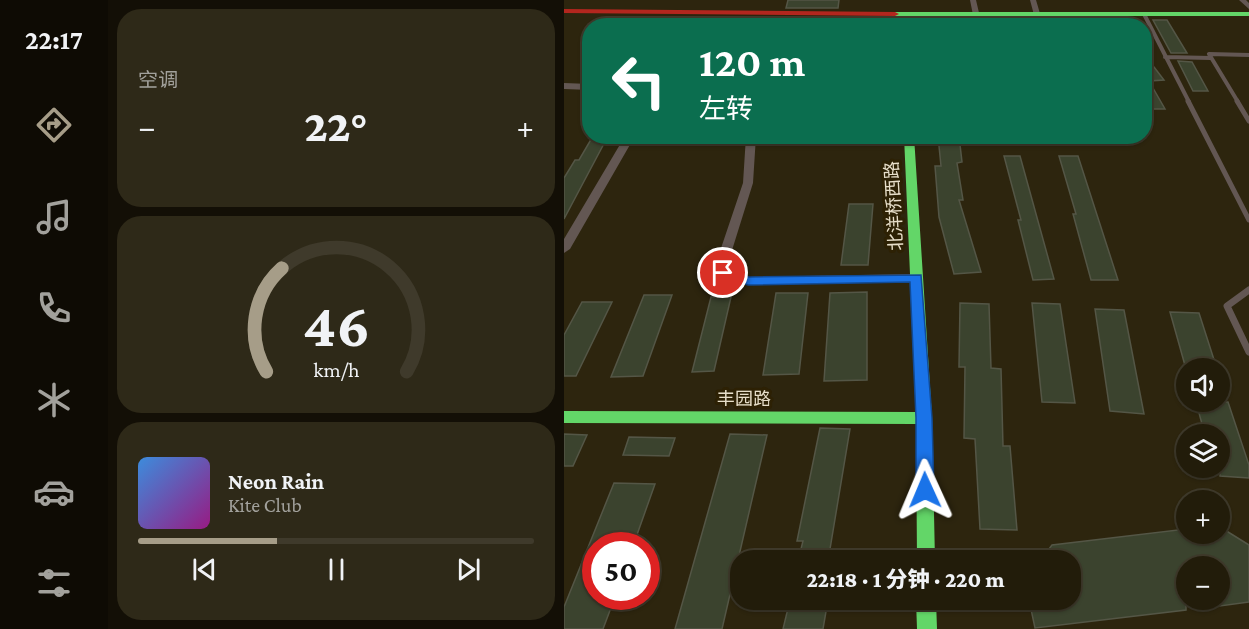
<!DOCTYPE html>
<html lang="zh">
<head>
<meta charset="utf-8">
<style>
	:root { --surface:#221c0a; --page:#2e2918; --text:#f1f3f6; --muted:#a2a19c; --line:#3f3a2b; --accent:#a69d88 }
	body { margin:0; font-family:"Crimson Pro","Noto Sans SC",serif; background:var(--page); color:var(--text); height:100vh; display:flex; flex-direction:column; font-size:22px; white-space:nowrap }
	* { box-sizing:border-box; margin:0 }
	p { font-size:20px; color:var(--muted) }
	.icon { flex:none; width:33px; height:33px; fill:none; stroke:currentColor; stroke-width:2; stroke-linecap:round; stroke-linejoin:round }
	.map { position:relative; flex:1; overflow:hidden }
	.panel { display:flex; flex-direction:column; gap:9px; padding:9px; background:#130f06; width:456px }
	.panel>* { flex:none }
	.banner { position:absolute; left:18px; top:18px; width:570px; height:126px; border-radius:24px; box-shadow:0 2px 4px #0004,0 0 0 2px var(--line); background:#0b6e4f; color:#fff; overflow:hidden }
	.tools { position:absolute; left:612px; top:358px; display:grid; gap:12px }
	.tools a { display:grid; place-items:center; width:54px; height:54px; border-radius:50%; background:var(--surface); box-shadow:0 2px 4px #0004,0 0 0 2px var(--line); font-size:30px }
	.speed { position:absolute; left:18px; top:532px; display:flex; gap:12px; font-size:30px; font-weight:700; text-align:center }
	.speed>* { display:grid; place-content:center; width:78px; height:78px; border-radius:50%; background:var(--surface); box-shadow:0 2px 4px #0004,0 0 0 2px var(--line); line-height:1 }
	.speed .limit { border:9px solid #d22; background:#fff; color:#111 }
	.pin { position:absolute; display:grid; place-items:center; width:51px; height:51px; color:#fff; margin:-26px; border:3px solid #fff; border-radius:50%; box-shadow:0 2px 6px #0007 }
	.me { position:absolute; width:66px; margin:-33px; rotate:359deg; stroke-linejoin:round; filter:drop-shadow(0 0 4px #0008) }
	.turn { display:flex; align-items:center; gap:21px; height:126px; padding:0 18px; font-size:27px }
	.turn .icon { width:78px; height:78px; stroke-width:2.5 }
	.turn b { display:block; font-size:42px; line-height:51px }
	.big { font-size:45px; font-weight:800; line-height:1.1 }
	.panel .tile { flex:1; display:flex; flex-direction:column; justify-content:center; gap:9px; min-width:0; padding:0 21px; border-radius:24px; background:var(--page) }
	.panel .dial { align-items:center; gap:0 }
	.dial svg { height:156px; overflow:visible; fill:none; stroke:var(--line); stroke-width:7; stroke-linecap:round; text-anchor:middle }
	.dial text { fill:var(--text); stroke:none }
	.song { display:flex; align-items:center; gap:18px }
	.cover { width:72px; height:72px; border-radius:9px; background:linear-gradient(135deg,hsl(210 70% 55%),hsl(310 70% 35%)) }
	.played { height:6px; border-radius:3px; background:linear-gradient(90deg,var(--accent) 35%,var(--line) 35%) }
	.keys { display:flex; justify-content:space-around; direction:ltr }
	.heat { display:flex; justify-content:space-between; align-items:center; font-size:33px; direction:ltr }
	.trip { position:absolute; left:166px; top:550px; width:351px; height:60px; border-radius:24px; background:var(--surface); box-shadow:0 2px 4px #0004,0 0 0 2px var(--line); font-weight:800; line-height:60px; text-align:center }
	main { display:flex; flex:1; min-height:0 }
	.menu { display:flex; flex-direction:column; width:108px; justify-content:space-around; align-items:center; background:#0e0b04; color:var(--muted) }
	.menu .icon { width:42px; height:42px }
	.menu .selected { color:var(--accent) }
	.menu b { font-size:27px; color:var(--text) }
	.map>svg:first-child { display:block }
	.building { fill:#3b432e; stroke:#545646; stroke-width:1.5 }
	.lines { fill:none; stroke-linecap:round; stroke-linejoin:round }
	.lane-far2 { stroke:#635753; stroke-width:4 }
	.lane-far1 { stroke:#635753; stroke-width:5 }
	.lane { stroke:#635753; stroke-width:7 }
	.street { fill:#635753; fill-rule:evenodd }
	.fast { fill:#63d668; fill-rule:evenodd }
	.jam { fill:#b3261e; fill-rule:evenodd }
	.route { fill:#1a73e8; stroke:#114b97; stroke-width:1.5 }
	.labels { text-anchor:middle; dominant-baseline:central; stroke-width:6; stroke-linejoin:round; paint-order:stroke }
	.street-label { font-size:18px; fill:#e7dec9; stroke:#2d2104 }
</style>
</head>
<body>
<main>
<nav class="menu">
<b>22:17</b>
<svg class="icon selected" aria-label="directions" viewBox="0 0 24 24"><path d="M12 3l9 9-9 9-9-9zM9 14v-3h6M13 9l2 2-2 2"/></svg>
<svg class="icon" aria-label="music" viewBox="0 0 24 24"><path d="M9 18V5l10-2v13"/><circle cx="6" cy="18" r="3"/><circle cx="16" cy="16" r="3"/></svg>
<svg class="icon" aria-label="phone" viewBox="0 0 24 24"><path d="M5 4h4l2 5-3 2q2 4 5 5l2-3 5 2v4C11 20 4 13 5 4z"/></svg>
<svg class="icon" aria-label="climate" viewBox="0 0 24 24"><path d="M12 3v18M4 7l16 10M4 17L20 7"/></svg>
<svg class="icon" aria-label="car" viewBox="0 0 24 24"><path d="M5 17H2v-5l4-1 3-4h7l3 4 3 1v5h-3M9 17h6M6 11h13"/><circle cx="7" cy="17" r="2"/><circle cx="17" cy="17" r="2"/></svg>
<svg class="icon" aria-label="filters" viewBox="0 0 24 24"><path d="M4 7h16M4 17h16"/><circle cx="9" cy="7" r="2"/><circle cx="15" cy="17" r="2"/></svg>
</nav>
<section class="panel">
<div class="tile"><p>空调</p>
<div class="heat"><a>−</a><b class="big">22°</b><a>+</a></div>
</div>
<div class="tile dial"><svg viewBox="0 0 100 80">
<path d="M14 69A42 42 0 1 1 86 69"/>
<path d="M14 69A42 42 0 0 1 22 16" stroke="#a69d88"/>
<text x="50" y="56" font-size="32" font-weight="700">46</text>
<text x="50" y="72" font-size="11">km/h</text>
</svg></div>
<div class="tile">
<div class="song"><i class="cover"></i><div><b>Neon Rain</b><p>Kite Club</p></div></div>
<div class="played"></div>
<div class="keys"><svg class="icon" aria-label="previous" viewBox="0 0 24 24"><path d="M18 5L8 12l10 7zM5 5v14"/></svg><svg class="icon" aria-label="pause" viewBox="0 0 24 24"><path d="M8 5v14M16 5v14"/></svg><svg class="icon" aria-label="next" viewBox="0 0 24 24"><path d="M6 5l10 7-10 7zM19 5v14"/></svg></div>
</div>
</section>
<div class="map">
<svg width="685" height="629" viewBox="0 0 685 629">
	<rect width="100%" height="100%" fill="#2d250e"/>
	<path class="building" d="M224,0H275L274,8H222Z
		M219,18L273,19L272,26H218Z
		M589,20H603L623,53H607Z
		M614,61L628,62L644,91H629Z
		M590,67L600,80L585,81L601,109H580V68Z
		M29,136H44L0,219V178L11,160H15Z
		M374,136H395L398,162L393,163L399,200H395L417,272L390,274L375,217L371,166H377Z
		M440,156H456L490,279L469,280L454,220H457Z
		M495,156H514L554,280H527L509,214H512Z
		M285,204H309L304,265H277Z
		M303,292V380L260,381L266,293Z
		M212,293H244L235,374L199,375Z
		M80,295H108L79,376L47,377Z
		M147,297H167L150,371L128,372Z
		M18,302H48L12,376H0V335Z
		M396,303L425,304L427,368L437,369L439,446H446L453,530L416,529L411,439L400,438L401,367H395Z
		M468,303L496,304L511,403L478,402Z
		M531,309L560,310L580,414L546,411Z
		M606,312L635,313L653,369H622Z
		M632,402H664L685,465V478L656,476V435H641Z
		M256,428L286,429L264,561H234L239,541H233Z
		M0,434L23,435L9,466H0Z
		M166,434L203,435L158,629H111Z
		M65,437L111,438L105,456L59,455Z
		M50,483L91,484L69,546H32V597H51L39,629H0V607Z
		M656,527L685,545V602L656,606V567H622V610L471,628L465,600H507V561H476L488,545L622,529V534H656Z
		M226,600H264L259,629H219Z"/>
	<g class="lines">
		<path class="lane-far2" d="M580,14L625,102
			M601,57L647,58
			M674,102L645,54L685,55"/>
		<path class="lane-far1" d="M624,101L685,220
			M673,101L685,121"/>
		<path class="lane" d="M685,290L663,306L685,352"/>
		<path class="street" d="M406,0H412L416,17L409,15Z
			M466,0H472L477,17L470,15Z
			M675,0H682L685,3V9Z
			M0,83L26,84V90L0,89Z
			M61,136H71L6,249L0,253V239Z
			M182,136H192L189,183L164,263L165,271L185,277L352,274L358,278L357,281L184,285L155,276L152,263L179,183Z"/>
		<path class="fast" d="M328,12H685V16H328Z
			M340,136H350L368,418L371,561H353L352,424L0,423V411L352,412Z
			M352,600H372L373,629H353Z"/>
		<path class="jam" d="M0,9L331,12L335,14L331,16L0,13Z"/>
	</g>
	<path class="route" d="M159,269L185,277L357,275L368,418L370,490L367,495L361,497L355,495L352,490V418L346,282L184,285L154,275L152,273Z"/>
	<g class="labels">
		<g class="street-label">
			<text transform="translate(330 206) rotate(-93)">北洋桥西路</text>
			<text x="180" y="399">丰园路</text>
		</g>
	</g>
</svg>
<div class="tools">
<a><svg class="icon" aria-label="sound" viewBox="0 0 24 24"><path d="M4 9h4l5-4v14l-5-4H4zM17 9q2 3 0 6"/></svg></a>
<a><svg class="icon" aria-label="layers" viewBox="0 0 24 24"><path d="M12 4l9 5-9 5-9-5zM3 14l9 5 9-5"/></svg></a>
<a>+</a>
<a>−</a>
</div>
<div class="speed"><div class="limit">50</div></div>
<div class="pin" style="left:159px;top:273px;background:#d93025"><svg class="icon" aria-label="arrive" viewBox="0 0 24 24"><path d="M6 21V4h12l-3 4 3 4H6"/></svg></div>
<svg class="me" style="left:361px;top:490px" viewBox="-20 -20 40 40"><path d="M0-17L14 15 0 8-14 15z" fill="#1a73e8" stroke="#fff" stroke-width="4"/></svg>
<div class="trip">22:18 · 1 分钟 · 220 m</div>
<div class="banner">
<div class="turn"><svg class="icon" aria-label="left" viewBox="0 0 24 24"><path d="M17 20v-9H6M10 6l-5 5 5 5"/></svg><div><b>120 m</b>左转</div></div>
</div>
</div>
</main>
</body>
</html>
